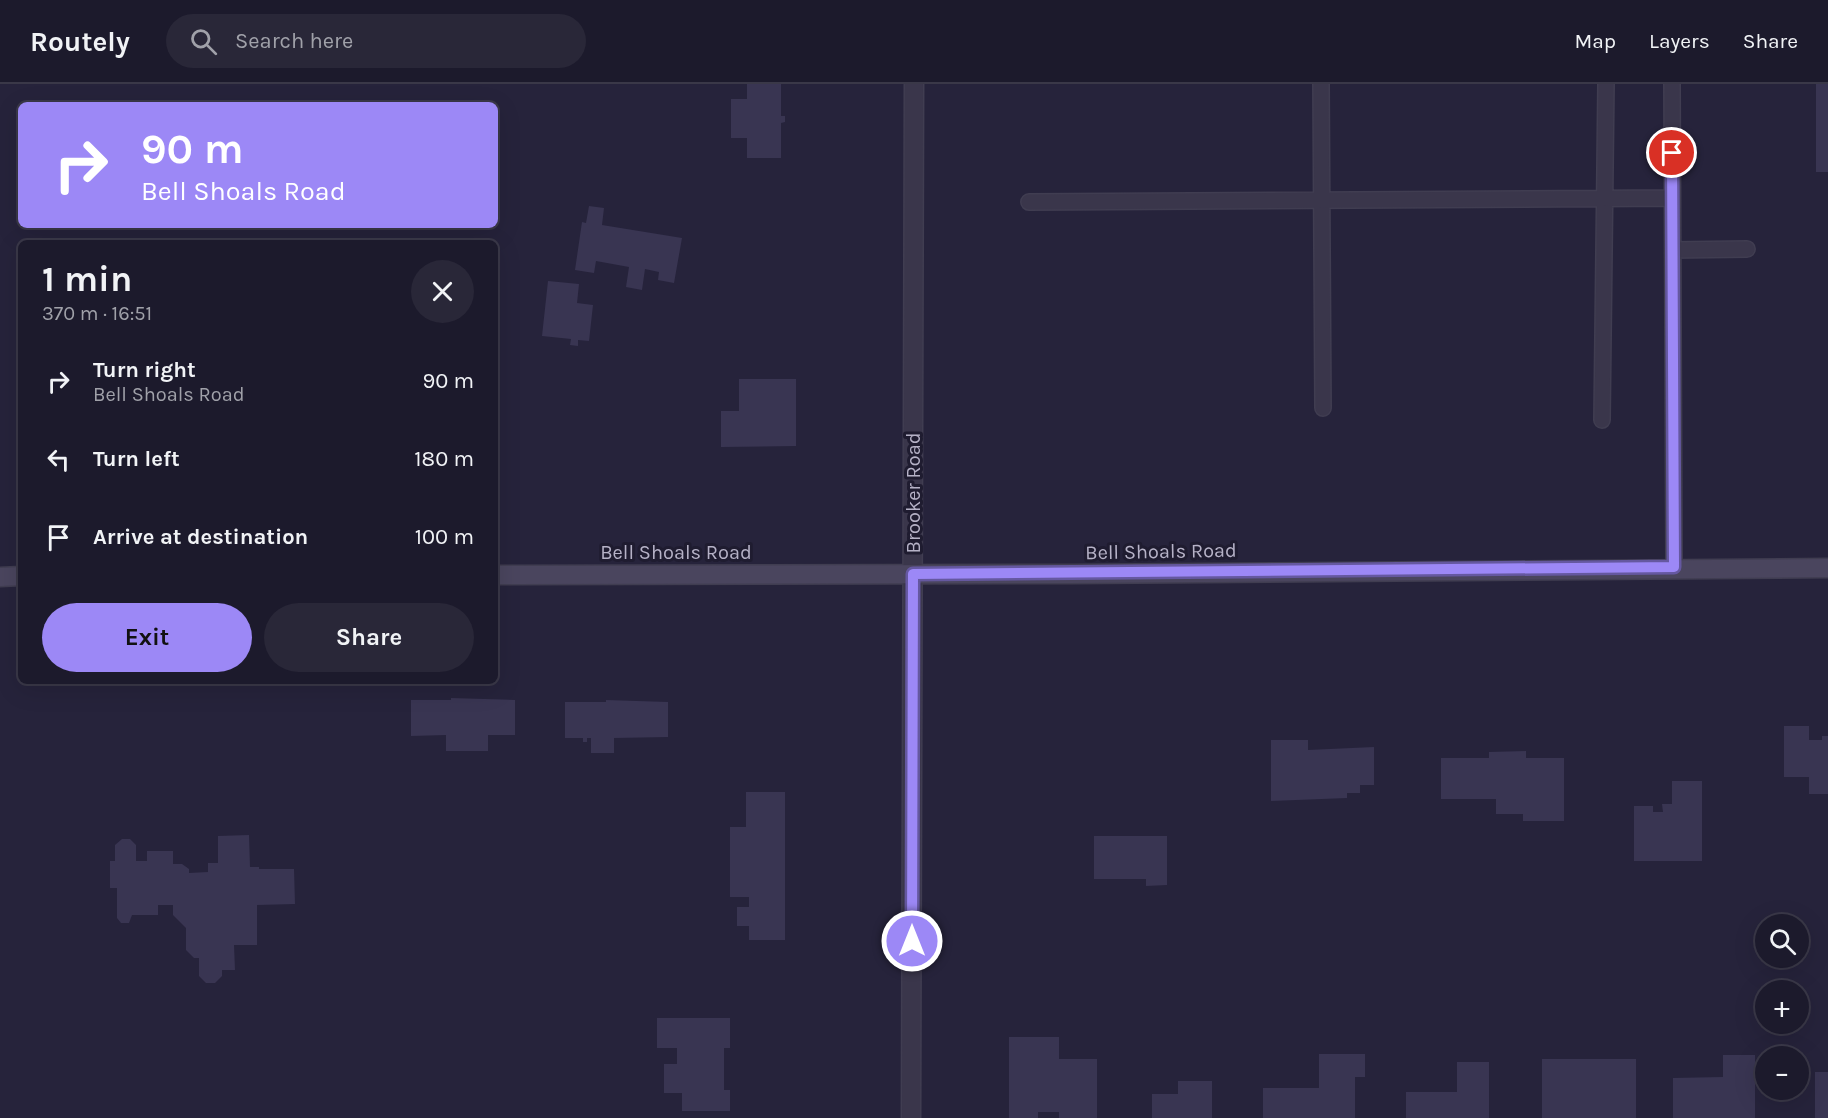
<!DOCTYPE html>
<meta charset="utf-8">
<style>
:root{--surface:#1c1a2c;--page:#292738;--text:#f1f3f6;--muted:#a0a1a9;--line:#3a3848;--accent:#9c88f6}
body{margin:0;font-family:Karla,sans-serif;background:var(--page);color:var(--text);height:100vh;display:flex;flex-direction:column;font-size:22px;white-space:nowrap}
*{box-sizing:border-box;margin:0}
p{font-size:20px;color:var(--muted)}
.icon{flex:none;width:33px;height:33px;fill:none;stroke:currentColor;stroke-width:2;stroke-linecap:round;stroke-linejoin:round}
.map{position:relative;flex:1;overflow:hidden}
.sheet{position:absolute;left:18px;top:156px;width:480px;height:444px;display:flex;flex-direction:column;background:var(--surface);border-radius:9px;box-shadow:0 6px 24px #0002,0 0 0 2px var(--line)}
.sheet>*{flex:none}
.top-card{position:absolute;left:18px;top:18px;width:480px;height:126px;border-radius:9px;box-shadow:0 6px 24px #0002,0 0 0 2px var(--line);background:#9c88f6;color:#fff;overflow:hidden}
.buttons{position:absolute;left:1755px;top:830px;display:grid;gap:12px}
.buttons a{display:grid;place-items:center;width:54px;height:54px;border-radius:50%;background:var(--surface);box-shadow:0 6px 24px #0002,0 0 0 2px var(--line);font-size:30px}
.pin{position:absolute;display:grid;place-items:center;width:51px;height:51px;color:#fff;margin:-26px;border:3px solid #fff;border-radius:50%;box-shadow:0 2px 6px #0007}
.me{position:absolute;width:66px;margin:-33px;rotate:0deg;stroke-linejoin:round;filter:drop-shadow(0 0 4px #0008)}
.turn{display:flex;align-items:center;gap:21px;height:126px;padding:0 24px;font-size:27px}
.turn .icon{width:78px;height:78px;stroke-width:2.5}
.turn b{display:block;font-size:42px;line-height:51px}
.round{display:grid;place-items:center;flex:none;width:63px;height:63px;border-radius:32px;background:var(--page)}
.head{display:flex;align-items:center;justify-content:space-between;height:102px;padding:0 24px}
h1{font-size:36px;font-weight:700;line-height:45px}
.action{display:flex;gap:12px;margin-top:auto;padding:12px 24px}
.action a{flex:1;height:69px;border-radius:36px;background:var(--accent);color:#111;font-size:24px;font-weight:700;line-height:69px;text-align:center}
.action a+a{background:var(--page);color:var(--text)}
ul{padding:0;list-style:none}
li{display:flex;align-items:center;gap:18px;height:78px;padding:0 24px}
li div{flex:1}
li b{display:block;font-size:22px}
li em{font-style:normal}
header{display:flex;align-items:center;gap:36px;box-sizing:border-box;height:84px;padding:0 30px;background:var(--surface);border-bottom:2px solid var(--line)}
header strong{font-size:28px}
nav{display:flex;gap:33px;margin-inline-start:auto;font-size:21px}
.search{width:420px;height:54px;background:var(--page);display:flex;align-items:center;gap:15px;box-sizing:border-box;padding:0 21px;border-radius:33px;color:var(--muted);font-size:22px}
.map>svg:first-child{display:block}
.building{fill:#393552}
.lines{fill:none;stroke-linecap:round;stroke-linejoin:round}
.service-casing{stroke:#403d51;stroke-width:18}
.tertiary-casing{stroke:#403d51;stroke-width:21}
.secondary-casing{stroke:#403d51;stroke-width:21}
.service{stroke:#3a364b;stroke-width:15}
.tertiary{stroke:#3a364b;stroke-width:18}
.secondary{stroke:#4a455e;stroke-width:18}
.route-casing{stroke:#6558a0;stroke-width:15}
.route{stroke:#9c88f6;stroke-width:10}
.labels{text-anchor:middle;stroke-width:6;stroke-linejoin:round;paint-order:stroke}
.street-label{font-size:20px;fill:#b6b2c7;stroke:#1f1c30}
</style>
<header>
<strong>Routely</strong>
<div class="search"><svg class="icon" aria-label="search" viewBox="0 0 24 24"><circle cx="10" cy="10" r="6"/><path d="M15 15l6 6"/></svg>Search here</div>
<nav><a>Map</a><a>Layers</a><a>Share</a></nav>
</header>
<div class="map">
<svg width="1828" height="1034" viewBox="0 0 1828 1034">
<rect width="100%" height="100%" fill="#26233b"/>
<path class="building" d="M747,0H781V32H785V38L781,39V74H747V54H731V15H747Z
M1816,0H1828V88H1816Z
M589,122L604,124L602,141L682,154L674,199L658,196L659,188L645,185L642,206L626,203L629,183L596,177L594,189L575,186L582,138L586,139Z
M548,197L579,200L577,219L593,221L589,257L578,256V262L570,261L571,255L542,252Z
M739,295H796V362L721,363V327H739Z
M451,614L515,616V651H488V667H446V651L411,652V616H451Z
M606,616L668,618V653L614,654V669H591V654H587V658H583V654H565V618H606Z
M1784,642H1809V656H1822V652H1828V710H1809V693H1784Z
M1271,656H1308V666L1374,663V701H1360V709H1347V714L1271,717Z
M1526,667V674H1564V737H1523V730H1496V715H1441V674H1489V668Z
M1672,697H1702V777H1634V722H1653V728H1663L1662,720H1672Z
M746,708H785V856H749V842H737V823H749V813H730V743H746Z
M249,751L250,783H259V785H294L295,820L257,821V861H234L235,886H222V892L215,899H206L199,892V874H194L186,866V844L173,831V821H158V831H132L129,839H121L117,834V804H110V777H115V761L122,755H130L136,761V777H147V767H173V780H182L189,785V789L208,788V779H218V752Z
M1094,752H1167V801L1146,802V795H1094Z
M657,934H730V964H724V1006H730V1027H682V1009H664V980H677V964H657Z
M1009,953H1059V975H1097V1034H1059V1028H1038V1034H1009Z
M1319,970H1365V993H1355V1034H1263V1004H1319Z
M1723,971H1755V1034H1673V994L1723,993Z
M1542,975H1636V1034H1542Z
M1457,978H1489V1034H1406V1008H1457Z
M1815,988H1828V1034H1815Z
M1178,997H1212V1034H1152V1010H1178Z"/>
<g class="lines">
<defs>
<path id="service" d="M1321,0L1323,324
M1672,0L1674,483
M1029,118L1672,114
M1673,166L1747,165
M1602,336L1606,0"/>
<path id="tertiary" d="M911,1034L914,0"/>
<path id="secondary" d="M495,491L1072,490L1828,484
M0,493L21,492"/>
</defs>
<use href="#service" class="service-casing"/>
<use href="#tertiary" class="tertiary-casing"/>
<use href="#secondary" class="secondary-casing"/>
<use href="#service" class="service"/>
<use href="#tertiary" class="tertiary"/>
<use href="#secondary" class="secondary"/>
</g>
<g class="lines">
<defs>
<path id="route" d="M912,857L913,490L1674,483L1672,69"/>
</defs>
<use href="#route" class="route-casing"/>
<use href="#route" class="route"/>
</g>
<g class="labels">
<g class="street-label">
<text transform="translate(913 409) rotate(-90)" y="7">Brooker Road</text>
<text transform="translate(1161 467) rotate(-1)" y="7">Bell Shoals Road</text>
<text x="676" y="475">Bell Shoals Road</text>
</g>
</g>
</svg>
<div class="buttons">
<a><svg class="icon" aria-label="search" viewBox="0 0 24 24"><circle cx="10" cy="10" r="6"/><path d="M15 15l6 6"/></svg></a>
<a>+</a>
<a>−</a>
</div>
<div class="pin" style="left:1672px;top:69px;background:#d93025"><svg class="icon" aria-label="arrive" viewBox="0 0 24 24"><path d="M6 21V4h12l-3 4 3 4H6"/></svg></div>
<svg class="me" style="left:912px;top:857px" viewBox="-20 -20 40 40"><circle r="17" fill="#9c88f6" stroke="#fff" stroke-width="3"/><path d="M0-11L8 9 0 5-8 9z" fill="#fff"/></svg>
<div class="top-card">
<div class="turn"><svg class="icon" aria-label="right" viewBox="0 0 24 24"><path d="M7 20v-9h11M14 6l5 5-5 5"/></svg><div><b>90 m</b>Bell Shoals Road</div></div>
</div>
<section class="sheet">
<div class="head"><div><h1>1 min</h1><p>370 m · 16:51</p></div><a class="round"><svg class="icon" aria-label="close" viewBox="0 0 24 24"><path d="M6 6l12 12M18 6L6 18"/></svg></a></div>
<ul>
<li><svg class="icon" aria-label="right" viewBox="0 0 24 24"><path d="M7 20v-9h11M14 6l5 5-5 5"/></svg><div><b>Turn right</b><p>Bell Shoals Road</p></div><em>90 m</em></li>
<li><svg class="icon" aria-label="left" viewBox="0 0 24 24"><path d="M17 20v-9H6M10 6l-5 5 5 5"/></svg><div><b>Turn left</b></div><em>180 m</em></li>
<li><svg class="icon" aria-label="arrive" viewBox="0 0 24 24"><path d="M6 21V4h12l-3 4 3 4H6"/></svg><div><b>Arrive at destination</b></div><em>100 m</em></li>
</ul>
<div class="action"><a>Exit</a><a>Share</a></div>
</section>
</div>
